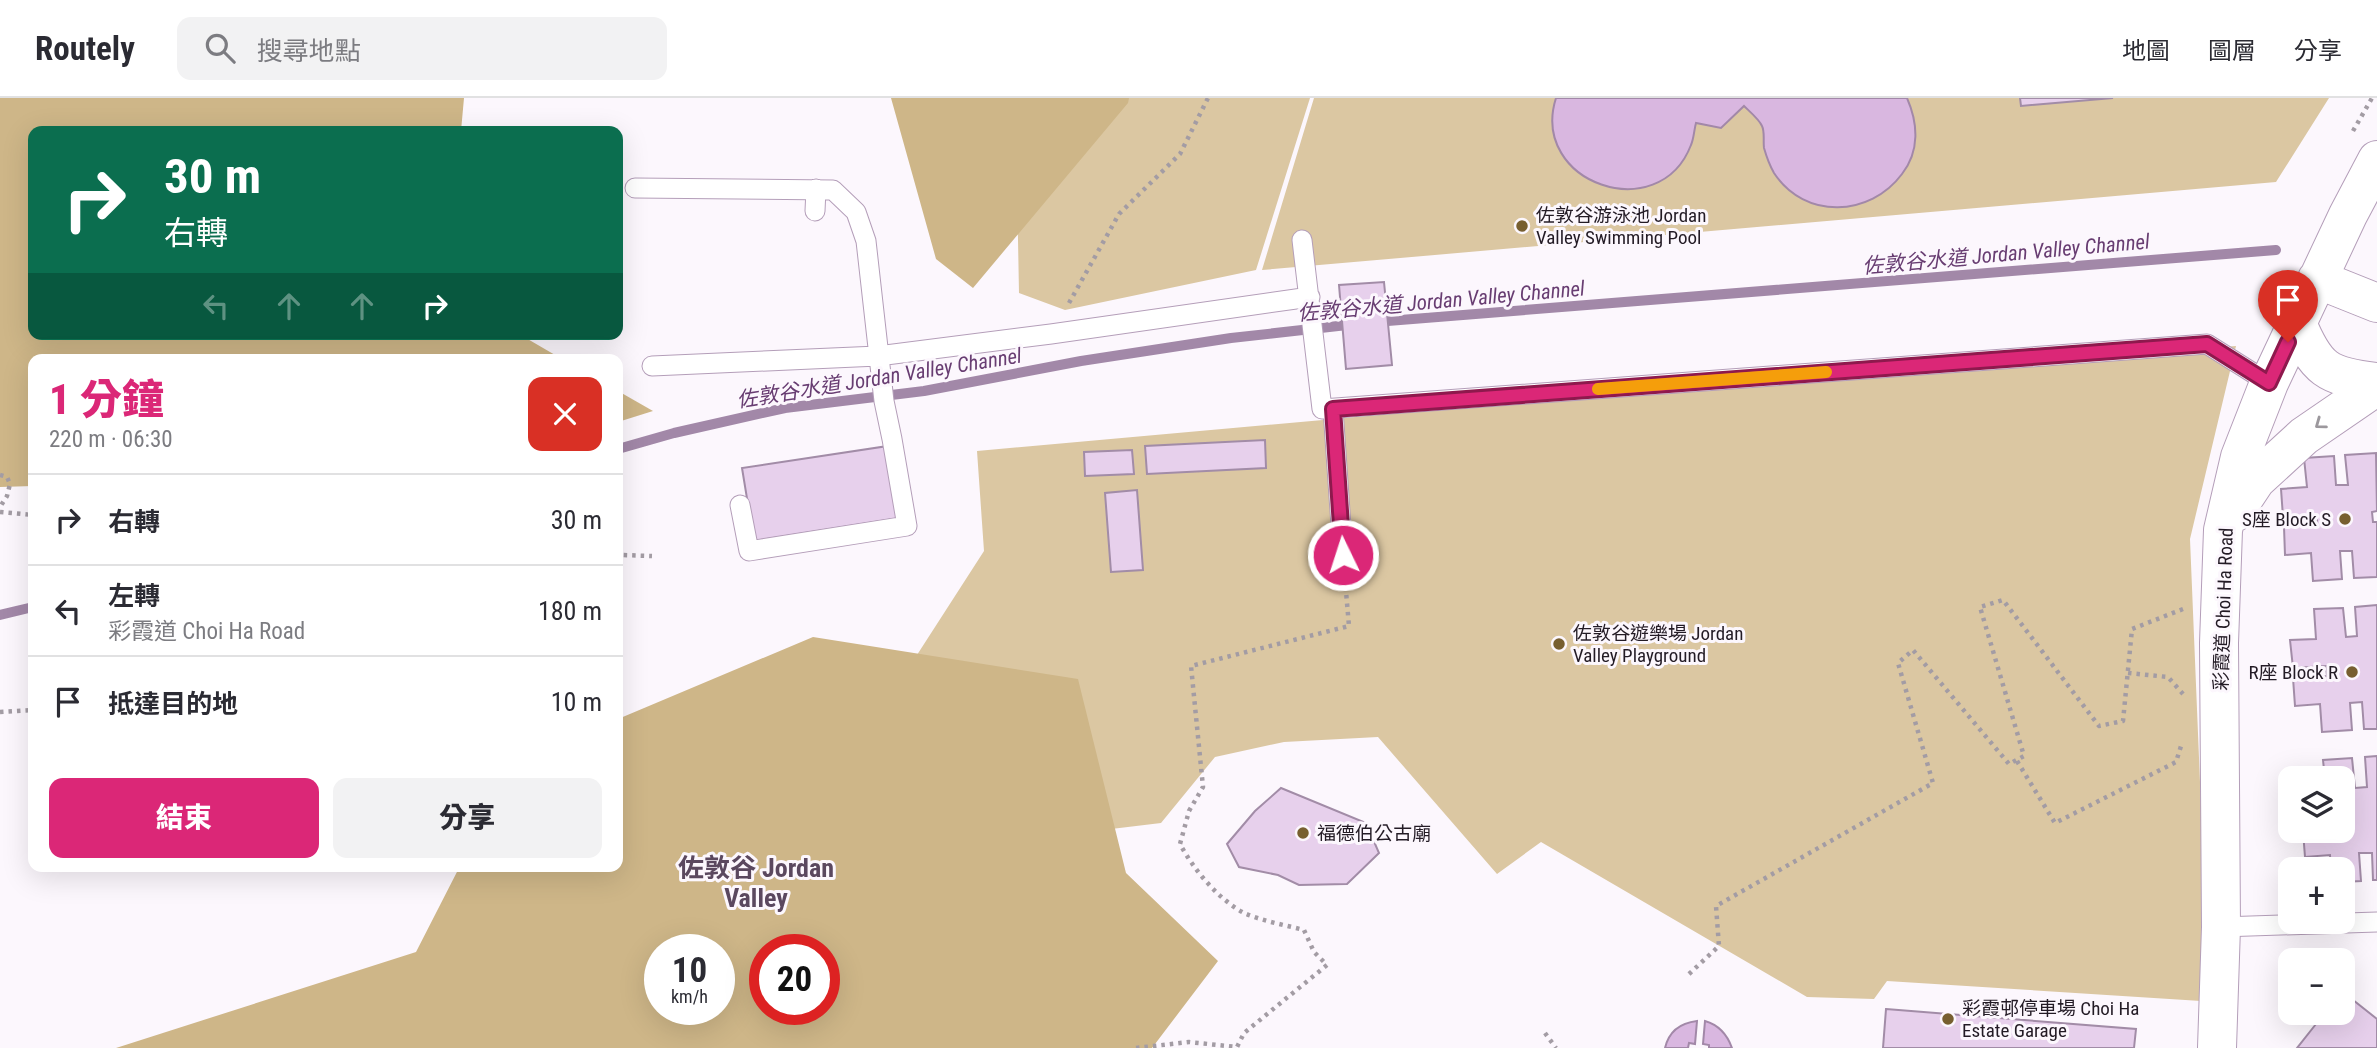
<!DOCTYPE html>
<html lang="zh-TW">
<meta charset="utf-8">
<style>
:root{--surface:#fff;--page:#f2f2f3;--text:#2b2b33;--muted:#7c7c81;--line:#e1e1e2;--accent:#db2777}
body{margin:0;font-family:"Roboto Condensed","Noto Sans TC",sans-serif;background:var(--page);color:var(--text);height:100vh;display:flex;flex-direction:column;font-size:26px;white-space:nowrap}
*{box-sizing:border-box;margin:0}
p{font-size:23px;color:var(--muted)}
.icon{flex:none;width:38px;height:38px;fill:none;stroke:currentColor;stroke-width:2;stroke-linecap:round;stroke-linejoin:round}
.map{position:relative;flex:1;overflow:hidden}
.panel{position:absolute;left:28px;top:256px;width:595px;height:518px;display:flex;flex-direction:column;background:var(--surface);border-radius:14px;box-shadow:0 7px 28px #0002}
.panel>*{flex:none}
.banner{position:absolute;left:28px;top:28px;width:595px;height:214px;border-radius:14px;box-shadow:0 7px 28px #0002;background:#0b6e4f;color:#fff;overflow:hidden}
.fabs{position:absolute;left:2278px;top:668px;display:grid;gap:14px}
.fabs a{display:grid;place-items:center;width:77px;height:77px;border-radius:14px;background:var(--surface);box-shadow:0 7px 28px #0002;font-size:35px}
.speed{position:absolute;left:644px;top:836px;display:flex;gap:14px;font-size:35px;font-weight:700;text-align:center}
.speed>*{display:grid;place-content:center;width:91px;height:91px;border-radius:50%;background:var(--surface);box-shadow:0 7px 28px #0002;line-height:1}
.speed small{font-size:18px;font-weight:400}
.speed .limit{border:10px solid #d22;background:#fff;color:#111}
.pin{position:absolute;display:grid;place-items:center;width:60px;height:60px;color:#fff;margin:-72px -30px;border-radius:50% 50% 50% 0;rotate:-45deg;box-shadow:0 0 7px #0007}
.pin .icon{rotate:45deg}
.me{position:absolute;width:77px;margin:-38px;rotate:356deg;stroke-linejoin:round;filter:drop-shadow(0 0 5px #0008)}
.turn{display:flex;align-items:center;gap:24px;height:147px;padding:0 21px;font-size:32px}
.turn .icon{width:91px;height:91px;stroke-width:2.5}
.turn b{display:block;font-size:49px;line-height:60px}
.lanes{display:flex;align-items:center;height:66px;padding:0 21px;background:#0003;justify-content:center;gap:35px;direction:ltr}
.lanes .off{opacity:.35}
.round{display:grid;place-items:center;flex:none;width:74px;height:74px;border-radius:14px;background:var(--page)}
.summary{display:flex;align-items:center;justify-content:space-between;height:119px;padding:0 21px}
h1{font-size:42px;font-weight:800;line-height:52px;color:var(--accent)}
.primary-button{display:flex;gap:14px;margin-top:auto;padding:14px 21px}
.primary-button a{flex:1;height:80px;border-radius:14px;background:var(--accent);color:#fff;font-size:28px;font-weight:800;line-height:80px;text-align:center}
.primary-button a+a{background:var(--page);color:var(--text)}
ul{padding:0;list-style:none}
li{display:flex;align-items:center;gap:21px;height:91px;padding:0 21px;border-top:2px solid var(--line)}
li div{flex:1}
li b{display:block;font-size:26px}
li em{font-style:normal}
header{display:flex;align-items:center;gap:42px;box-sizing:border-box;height:98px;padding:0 35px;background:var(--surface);border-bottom:2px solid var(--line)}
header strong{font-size:33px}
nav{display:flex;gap:38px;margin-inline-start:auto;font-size:24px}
.search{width:490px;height:63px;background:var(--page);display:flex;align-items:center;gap:18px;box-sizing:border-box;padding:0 24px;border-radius:14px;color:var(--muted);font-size:26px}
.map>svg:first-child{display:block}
.green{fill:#dbc7a2}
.forest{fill:#ceb688;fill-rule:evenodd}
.water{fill:#d9b7e0;stroke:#a288a8;stroke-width:2}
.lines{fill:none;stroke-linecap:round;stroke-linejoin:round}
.stream{stroke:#a288a8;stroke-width:10}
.building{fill:#e7d0ec;stroke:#a28ca7;stroke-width:2}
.lane-casing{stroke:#b49eb9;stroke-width:21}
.secondary-casing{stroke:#b49eb9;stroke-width:40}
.path{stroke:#a39ca4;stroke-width:4.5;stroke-dasharray:3.5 5;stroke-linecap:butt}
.lane{stroke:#fff;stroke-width:19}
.secondary{stroke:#fff;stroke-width:38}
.oneway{stroke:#9c989d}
.route-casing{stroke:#8e194d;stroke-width:18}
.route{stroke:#db2777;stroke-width:12}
.slow{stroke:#f59e0b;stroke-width:12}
.poi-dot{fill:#775f30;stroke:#fcf7fd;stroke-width:2.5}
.labels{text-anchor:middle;stroke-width:6;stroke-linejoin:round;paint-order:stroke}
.poi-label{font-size:19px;fill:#231b25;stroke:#fcf7fd;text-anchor:start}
.street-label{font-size:19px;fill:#231b25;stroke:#fcf7fd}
.water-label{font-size:21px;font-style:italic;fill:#683d72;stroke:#fcf7fd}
.district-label{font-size:26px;font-weight:bold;fill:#5b485f;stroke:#fcf7fd}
</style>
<header>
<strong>Routely</strong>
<div class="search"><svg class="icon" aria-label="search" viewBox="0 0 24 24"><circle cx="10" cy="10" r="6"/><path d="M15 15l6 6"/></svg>搜尋地點</div>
<nav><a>地圖</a><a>圖層</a><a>分享</a></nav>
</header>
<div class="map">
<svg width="2377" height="950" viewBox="0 0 2377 950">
<rect width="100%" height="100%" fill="#fcf7fd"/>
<path class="green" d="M1048,0H1310L1256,172L1065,212L1019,195L1016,34Z
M1314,0H2329L2276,84L1262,172Z
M2236,248L2190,441L2206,830L2201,903L1887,883L1874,901L1807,899L1541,744L1497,776L1378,639L1284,644L1215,659L1161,725L779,771L984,453L977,353L1767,282Z"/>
<path class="forest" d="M0,0H464L461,33H33V236H519L562,261H33V388L0,389Z
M891,0H1129L1128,5L973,190L936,161Z
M618,293L653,313L618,324Z
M813,539L1078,581L1126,775L1218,863L1152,950H116L416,854L460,768H618V621ZM719,852V912H660V852ZM824,852V912H765V852Z"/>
<path class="water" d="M1556,0H1907C1918,25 1920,53 1902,76C1870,119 1805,122 1774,75C1770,68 1766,57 1764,50C1763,43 1765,34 1762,28C1759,21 1749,13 1744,8L1721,30L1696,25C1694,32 1694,40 1691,47C1659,130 1529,85 1556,0Z
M1697,923L1695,946L1689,945L1688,950H1665C1669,933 1680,925 1697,923Z
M1705,923C1719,927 1727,936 1732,950H1709V947L1703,946Z"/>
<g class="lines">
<path class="stream" d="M1375,224L2276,152
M618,351L674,335L785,310L924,293L1081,263L1231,240L1356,226
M0,517L33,509"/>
</g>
<path class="building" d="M2020,0H2113L2021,8Z
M1384,184L1392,267L1346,271L1339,187Z
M1265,342L1266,370L1147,376L1145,348Z
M888,348L900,420L754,443L742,370Z
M1132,352L1134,376L1085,378L1084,354Z
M2376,355L2377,413L2372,414L2373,424H2377V479L2354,480L2352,453H2340L2342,481L2313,483L2311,455L2285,457L2284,429L2317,427V417L2283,419L2281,391L2307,389L2304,360L2334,358L2336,387H2348L2345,357Z
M1137,392L1143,472L1111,474L1105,395Z
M2377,507V631H2364L2362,604L2350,605L2352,632L2322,634L2320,606L2295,608L2293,580L2327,578L2326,568L2293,570L2290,542L2316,541L2314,511L2343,510L2346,539L2357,538L2355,509Z
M2377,658V782H2373L2372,755H2359L2361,783L2343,784V772H2331L2330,757L2305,759L2303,733H2343V681H2325L2323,662L2352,660L2355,690L2367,689L2365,659Z
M1281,690L1366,725L1379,755L1347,786L1299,787L1278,777L1239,769L1227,746L1255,713Z
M2291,885V906L2281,898Z
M2343,894L2377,921V950H2297L2316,926L2303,915H2343Z
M1886,911L2136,931L2134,950H1883Z"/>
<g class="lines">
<defs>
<path id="lane" d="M635,90L833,92L856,114L866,143L884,303L892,341L907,428L749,453L740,407
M815,113L816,91
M1302,142L1322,311L2207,246L2269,285
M652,268L878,258L1051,236L1310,199
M1333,311L1343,457
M2221,829L2377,824"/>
<path id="secondary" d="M2317,181L2377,205
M2297,225C2316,271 2327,279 2377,284
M2234,415L2256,382L2304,338L2377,288
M2217,950L2221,829L2219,545L2223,432L2240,359L2269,285L2348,117L2377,62"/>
</defs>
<use href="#lane" class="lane-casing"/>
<use href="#secondary" class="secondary-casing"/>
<path class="path" d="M2353,33L2372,0
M1069,205L1119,116L1180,56L1208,0
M0,377L7,379L10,386L7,398L0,409
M0,414L33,417
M618,462L621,457L652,458
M2128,575L2168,579L2183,596
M0,614L33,612
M2017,663L2055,725L2176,664L2181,648
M1689,876L1719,848L1716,808L1933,685L1898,565L1913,552L2009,666L2024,658L1980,509L2003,502L2099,628L2123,623L2132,531L2183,511
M1545,935L1556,950
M1136,950L1189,944L1237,949L1244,935L1327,867L1314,854L1304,832C1285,827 1262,823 1244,815C1218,801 1194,772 1180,746L1189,713L1203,689L1191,568L1349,528L1345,482"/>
<use href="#lane" class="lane"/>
<use href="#secondary" class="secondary"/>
</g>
<defs><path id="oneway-chevron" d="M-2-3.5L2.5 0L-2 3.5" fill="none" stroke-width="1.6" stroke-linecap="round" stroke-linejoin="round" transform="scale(1.75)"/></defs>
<use class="oneway" href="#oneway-chevron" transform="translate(2320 326) rotate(144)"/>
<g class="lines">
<defs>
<path id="route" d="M1343,457L1333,311L2207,246L2269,285L2288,244"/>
</defs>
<use href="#route" class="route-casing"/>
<use href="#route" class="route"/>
<path class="slow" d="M1598,291L1826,274"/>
</g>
<g class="poi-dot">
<circle cx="1522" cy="128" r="7"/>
<circle cx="2345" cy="421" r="7"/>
<circle cx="1559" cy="546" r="7"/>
<circle cx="2352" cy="574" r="7"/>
<circle cx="1303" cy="735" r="7"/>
<circle cx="1948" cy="921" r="7"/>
</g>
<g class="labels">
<g class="poi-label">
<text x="1536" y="124">佐敦谷游泳池 Jordan<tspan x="1536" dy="22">Valley Swimming Pool</tspan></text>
<text x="2331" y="428" text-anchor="end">S座 Block S</text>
<text x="1573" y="542">佐敦谷遊樂場 Jordan<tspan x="1573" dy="22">Valley Playground</tspan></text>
<text x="2338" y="581" text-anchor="end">R座 Block R</text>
<text x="1317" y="742">福德伯公古廟</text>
<text x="1962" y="917">彩霞邨停車場 Choi Ha<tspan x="1962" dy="22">Estate Garage</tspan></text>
</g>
<g class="street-label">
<text transform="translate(2223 511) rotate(-88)" y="7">彩霞道 Choi Ha Road</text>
</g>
<g class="water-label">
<text transform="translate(2006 156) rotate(-5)" y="7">佐敦谷水道 Jordan Valley Channel</text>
<text transform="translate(1441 203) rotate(-5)" y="7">佐敦谷水道 Jordan Valley Channel</text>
<text transform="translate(879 280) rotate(-9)" y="7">佐敦谷水道 Jordan Valley Channel</text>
</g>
<g class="district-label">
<text x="756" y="779">佐敦谷 Jordan<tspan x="756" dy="30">Valley</tspan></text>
</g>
</g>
</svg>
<div class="fabs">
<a><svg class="icon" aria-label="layers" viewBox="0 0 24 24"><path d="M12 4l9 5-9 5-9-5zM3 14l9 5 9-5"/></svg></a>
<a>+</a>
<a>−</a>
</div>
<div class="speed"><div>10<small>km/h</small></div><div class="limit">20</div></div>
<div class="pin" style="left:2288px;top:244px;background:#d93025"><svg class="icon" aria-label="arrive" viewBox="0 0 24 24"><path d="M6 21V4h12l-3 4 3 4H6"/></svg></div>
<svg class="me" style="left:1343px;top:457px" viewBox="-20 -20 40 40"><circle r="17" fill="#db2777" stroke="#fff" stroke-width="3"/><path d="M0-11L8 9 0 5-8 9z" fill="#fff"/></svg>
<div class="banner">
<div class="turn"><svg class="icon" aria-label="right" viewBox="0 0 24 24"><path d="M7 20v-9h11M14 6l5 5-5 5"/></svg><div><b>30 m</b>右轉</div></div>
<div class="lanes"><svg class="icon off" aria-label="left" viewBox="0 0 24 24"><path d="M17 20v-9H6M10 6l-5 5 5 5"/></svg><svg class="icon off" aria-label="ahead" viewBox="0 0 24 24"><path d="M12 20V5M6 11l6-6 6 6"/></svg><svg class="icon off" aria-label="ahead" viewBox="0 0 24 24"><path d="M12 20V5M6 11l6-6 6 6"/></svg><svg class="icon" aria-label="right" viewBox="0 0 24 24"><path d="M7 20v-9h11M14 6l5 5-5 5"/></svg></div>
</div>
<section class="panel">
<div class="summary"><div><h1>1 分鐘</h1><p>220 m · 06:30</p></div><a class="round" style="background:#d93025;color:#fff"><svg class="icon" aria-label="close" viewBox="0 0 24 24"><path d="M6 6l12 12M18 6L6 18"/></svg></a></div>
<ul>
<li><svg class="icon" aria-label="right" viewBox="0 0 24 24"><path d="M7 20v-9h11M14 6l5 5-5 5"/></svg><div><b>右轉</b></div><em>30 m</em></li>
<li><svg class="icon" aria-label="left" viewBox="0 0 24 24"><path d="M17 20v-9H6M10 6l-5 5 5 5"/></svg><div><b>左轉</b><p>彩霞道 Choi Ha Road</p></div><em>180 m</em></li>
<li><svg class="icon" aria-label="arrive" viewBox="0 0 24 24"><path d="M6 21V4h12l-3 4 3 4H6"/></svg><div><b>抵達目的地</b></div><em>10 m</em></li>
</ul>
<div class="primary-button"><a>結束</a><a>分享</a></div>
</section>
</div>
